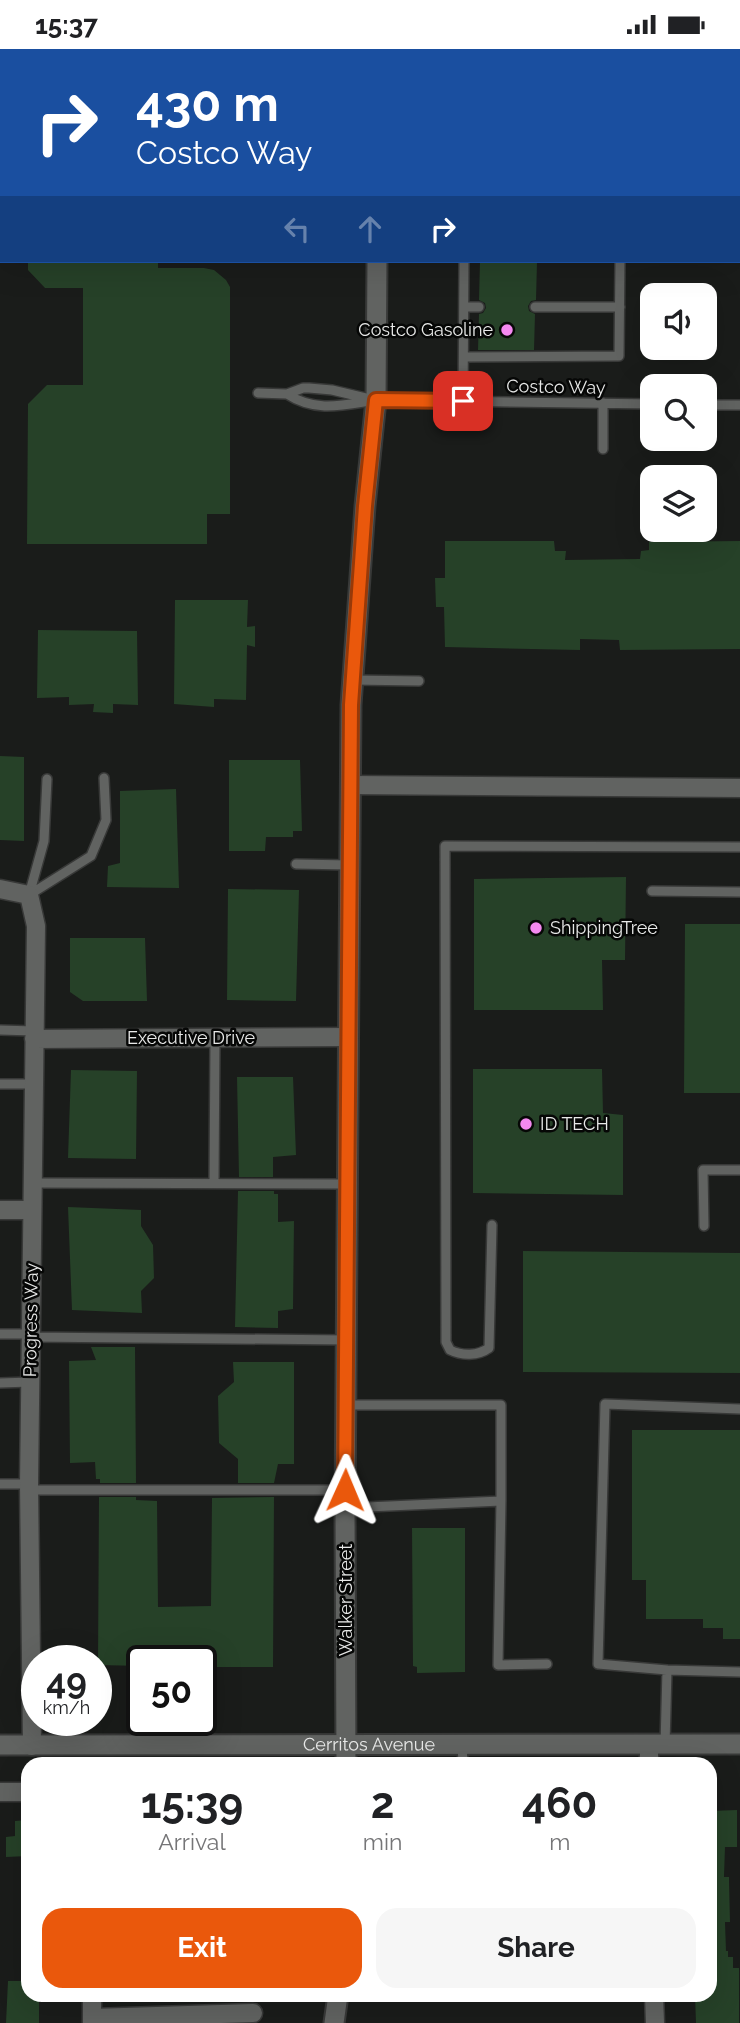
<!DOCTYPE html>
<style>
:root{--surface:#fff;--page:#f6f6f6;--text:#202124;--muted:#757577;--accent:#ea580c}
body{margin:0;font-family:Raleway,sans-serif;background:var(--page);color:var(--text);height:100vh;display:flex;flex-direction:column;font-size:26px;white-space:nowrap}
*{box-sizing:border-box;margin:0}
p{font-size:23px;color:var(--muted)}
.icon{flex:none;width:38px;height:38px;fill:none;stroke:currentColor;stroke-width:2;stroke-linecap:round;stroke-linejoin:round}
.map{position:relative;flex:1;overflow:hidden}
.drawer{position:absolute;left:21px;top:1708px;width:696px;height:245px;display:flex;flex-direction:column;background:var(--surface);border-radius:21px;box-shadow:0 7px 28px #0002}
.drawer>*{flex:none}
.guide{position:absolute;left:0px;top:0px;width:740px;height:214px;box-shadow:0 7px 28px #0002;background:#1a4fa0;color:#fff;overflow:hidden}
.controls{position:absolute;left:640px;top:234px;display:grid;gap:14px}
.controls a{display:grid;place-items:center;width:77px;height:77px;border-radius:14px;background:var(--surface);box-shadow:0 7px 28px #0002;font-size:35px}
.speed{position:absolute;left:21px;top:1596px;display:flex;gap:14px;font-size:35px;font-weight:700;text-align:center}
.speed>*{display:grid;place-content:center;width:91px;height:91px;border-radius:50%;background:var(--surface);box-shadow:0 7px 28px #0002;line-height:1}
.speed small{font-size:18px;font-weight:400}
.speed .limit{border:4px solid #111;border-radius:10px;background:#fff;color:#111}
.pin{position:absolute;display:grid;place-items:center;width:60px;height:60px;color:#fff;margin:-30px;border-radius:14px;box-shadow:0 4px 10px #0006}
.me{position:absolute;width:77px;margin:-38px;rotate:1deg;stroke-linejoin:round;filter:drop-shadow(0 0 5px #0008)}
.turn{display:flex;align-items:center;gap:24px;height:147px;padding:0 21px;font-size:32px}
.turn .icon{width:91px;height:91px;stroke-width:2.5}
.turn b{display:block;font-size:49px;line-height:60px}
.lanes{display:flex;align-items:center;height:66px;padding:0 21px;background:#0003;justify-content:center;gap:35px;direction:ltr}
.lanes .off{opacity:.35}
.eta{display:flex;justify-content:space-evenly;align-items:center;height:119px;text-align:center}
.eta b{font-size:42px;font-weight:700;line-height:49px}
.primary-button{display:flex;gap:14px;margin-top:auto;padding:14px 21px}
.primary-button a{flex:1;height:80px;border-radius:21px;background:var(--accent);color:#fff;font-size:28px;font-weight:700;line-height:80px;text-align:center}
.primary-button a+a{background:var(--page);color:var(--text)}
.status{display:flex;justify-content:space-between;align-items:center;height:49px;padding:0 35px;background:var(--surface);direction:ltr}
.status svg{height:19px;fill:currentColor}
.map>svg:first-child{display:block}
.building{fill:#264128}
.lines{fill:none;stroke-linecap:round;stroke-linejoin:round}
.service-casing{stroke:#383938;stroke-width:12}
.minor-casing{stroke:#383938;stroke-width:21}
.secondary-casing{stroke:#383938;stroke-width:23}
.service{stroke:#616361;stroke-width:9}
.minor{stroke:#616361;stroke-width:18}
.secondary{stroke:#616361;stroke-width:19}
.route-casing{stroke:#983908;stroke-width:18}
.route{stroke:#ea580c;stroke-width:12}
.poi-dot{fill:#f489f0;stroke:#060706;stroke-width:2.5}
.labels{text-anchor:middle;stroke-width:5;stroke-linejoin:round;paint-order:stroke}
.poi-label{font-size:18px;fill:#e8e9e8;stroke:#060706;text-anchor:start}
.street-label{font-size:18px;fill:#e8e9e8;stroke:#060706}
</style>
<div class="status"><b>15:37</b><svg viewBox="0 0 49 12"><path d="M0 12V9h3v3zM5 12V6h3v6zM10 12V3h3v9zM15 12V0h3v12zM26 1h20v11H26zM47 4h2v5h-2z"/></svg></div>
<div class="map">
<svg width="740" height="1974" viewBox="0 0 740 1974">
<rect width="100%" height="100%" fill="#1a1c1a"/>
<path class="building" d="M28,212H158V219H204L214,221L226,231L230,238V465H207V495H27L28,355L47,336H83V239H45L28,221Z
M480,212L537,213L536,251L531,252L528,257L529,262L535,265L534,301H478L479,265L483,264L486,259L485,254L479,251Z
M445,492H554L555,502H566L565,511L640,510L641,502L649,501V493L740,492V600L620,601L619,591L580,590V601L445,598L444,558H436L435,529H445Z
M175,551H248L247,578L255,577V598L247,596L246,651L214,650V658L174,655Z
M38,581L137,582L138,656L113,655V664L93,663L94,655L69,656V648L37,649Z
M0,707L24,708V792L0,791Z
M229,711H300L302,782H293V788H266L265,802H229Z
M176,740L179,839L107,838L108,817L120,814V742Z
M626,828L625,911H602L603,961H474V830Z
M228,840L299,841L296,952L227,951Z
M685,875H740V1044H684Z
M70,889H145L147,952H83L70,943Z
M473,1020H602L603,1064L623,1066V1146L473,1144Z
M71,1021L137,1022L136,1110L68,1109Z
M237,1028H293L296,1106L273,1108V1128H239Z
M238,1142H274V1145H278V1173L294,1172L293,1260L278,1262V1279L235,1278Z
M68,1158L141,1161V1177L153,1196L154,1229L141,1242L142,1264L72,1261Z
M523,1202L740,1204V1324L523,1323Z
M91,1298H135L136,1434H100V1430H96L95,1413L70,1414L69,1312L96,1311Z
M233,1313H294V1415H278L274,1434H238V1410L219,1394L218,1347L234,1333Z
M632,1381H740V1590H723V1579H703V1570H646V1531H632Z
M99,1448H136V1451L157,1452L158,1558L211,1557L212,1449L274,1448L273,1618H201V1612H142V1617L98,1616Z
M412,1479H465V1623L417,1624V1618L413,1617Z
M737,1761V1798H725L724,1828H729V1833L730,1873H725L726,1902H728V1908H733V1919H739V1974H696L695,1946H710V1762Z
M28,1771V1807L6,1808V1788L15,1787V1772Z
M8,1932H28V1946H39V1974H6Z"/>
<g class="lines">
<defs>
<path id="service" d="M619,0V2
M738,121H740
M464,258H479
M535,258H620
M464,308L619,307L620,212
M258,344L287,345L303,339H309L332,341L370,350
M287,345C316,364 343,356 376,351L653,355
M463,352L464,212
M705,356H740
M603,400V354
M353,631L419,632
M296,815L349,816
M652,842L740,843
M29,846L91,807L106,771L104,729
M29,846L44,792L47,730
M0,981L34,982
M0,1035H34
M33,1134L347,1135
M214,1134L215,989
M492,1176L489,1299C478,1307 462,1307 450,1301L446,1293L445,797L740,798
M704,1177L703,1121H740
M0,1285H31
M31,1288L347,1291
M0,1334L30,1333
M346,1356H501V1452
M0,1435H29
M29,1441H345
M345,1459L501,1452L498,1616L547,1615
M667,1621L740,1623
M199,1671L210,1696
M159,1694L172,1671
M462,1695L463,1715
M665,1696L667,1621L598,1615L605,1355L740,1360"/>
<path id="minor" d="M350,736L740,739
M0,840L29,846L36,877L29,1435L32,1697
M34,990L348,988
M0,1161H32
M649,1695V1715
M0,1743H28
M654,1946L655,1974
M92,1969L253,1964
M92,1974V1946"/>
<g id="secondary">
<path d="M379,2V0"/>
<path id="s1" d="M0,1696L740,1695"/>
<path d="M346,1715L345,1459L351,656L365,457L376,351L377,212"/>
<path d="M334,1974L338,1946"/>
</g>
</defs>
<use href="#service" class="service-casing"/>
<use href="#minor" class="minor-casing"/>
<use href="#secondary" class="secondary-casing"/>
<use href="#service" class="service"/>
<use href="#minor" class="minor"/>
<use href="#secondary" class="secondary"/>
</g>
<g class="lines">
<defs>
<path id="route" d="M345,1441L351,656L365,457L376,351L463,352"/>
</defs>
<use href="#route" class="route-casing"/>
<use href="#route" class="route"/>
</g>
<g class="poi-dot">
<circle cx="507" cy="281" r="7"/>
<circle cx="536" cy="879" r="7"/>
<circle cx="526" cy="1075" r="7"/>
</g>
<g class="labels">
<g class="poi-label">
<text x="493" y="287" text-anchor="end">Costco Gasoline</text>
<text x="550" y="885">ShippingTree</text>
<text x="540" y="1081">ID TECH</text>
</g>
<g class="street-label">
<text transform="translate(556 338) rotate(1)" y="6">Costco Way</text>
<text x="191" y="995">Executive Drive</text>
<text transform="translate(31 1271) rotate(-89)" y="6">Progress Way</text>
<text transform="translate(346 1551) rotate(-90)" y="6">Walker Street</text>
<text dy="6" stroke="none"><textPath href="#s1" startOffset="369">Cerritos Avenue</textPath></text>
</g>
</g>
</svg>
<div class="controls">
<a><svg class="icon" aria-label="sound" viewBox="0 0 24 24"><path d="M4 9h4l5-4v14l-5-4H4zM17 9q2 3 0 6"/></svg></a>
<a><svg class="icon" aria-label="search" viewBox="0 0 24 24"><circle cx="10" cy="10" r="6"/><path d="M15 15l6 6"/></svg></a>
<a><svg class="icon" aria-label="layers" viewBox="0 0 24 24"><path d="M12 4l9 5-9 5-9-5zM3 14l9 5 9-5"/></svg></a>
</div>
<div class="speed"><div>49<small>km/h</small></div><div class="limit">50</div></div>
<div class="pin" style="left:463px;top:352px;background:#d93025"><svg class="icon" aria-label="arrive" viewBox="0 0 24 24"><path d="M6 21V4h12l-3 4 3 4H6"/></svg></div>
<svg class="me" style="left:345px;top:1441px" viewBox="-20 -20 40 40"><path d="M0-17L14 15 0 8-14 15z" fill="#ea580c" stroke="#fff" stroke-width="4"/></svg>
<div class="guide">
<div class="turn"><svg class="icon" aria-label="right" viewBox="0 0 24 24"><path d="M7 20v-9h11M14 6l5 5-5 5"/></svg><div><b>430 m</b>Costco Way</div></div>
<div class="lanes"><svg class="icon off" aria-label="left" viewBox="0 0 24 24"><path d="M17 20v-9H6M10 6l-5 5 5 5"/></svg><svg class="icon off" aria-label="ahead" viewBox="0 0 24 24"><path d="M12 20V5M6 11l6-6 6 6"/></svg><svg class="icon" aria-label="right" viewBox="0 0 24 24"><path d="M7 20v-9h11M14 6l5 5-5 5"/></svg></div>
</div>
<section class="drawer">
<div class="eta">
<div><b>15:39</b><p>Arrival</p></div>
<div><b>2</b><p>min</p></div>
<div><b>460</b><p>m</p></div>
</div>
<div class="primary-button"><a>Exit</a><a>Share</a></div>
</section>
</div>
